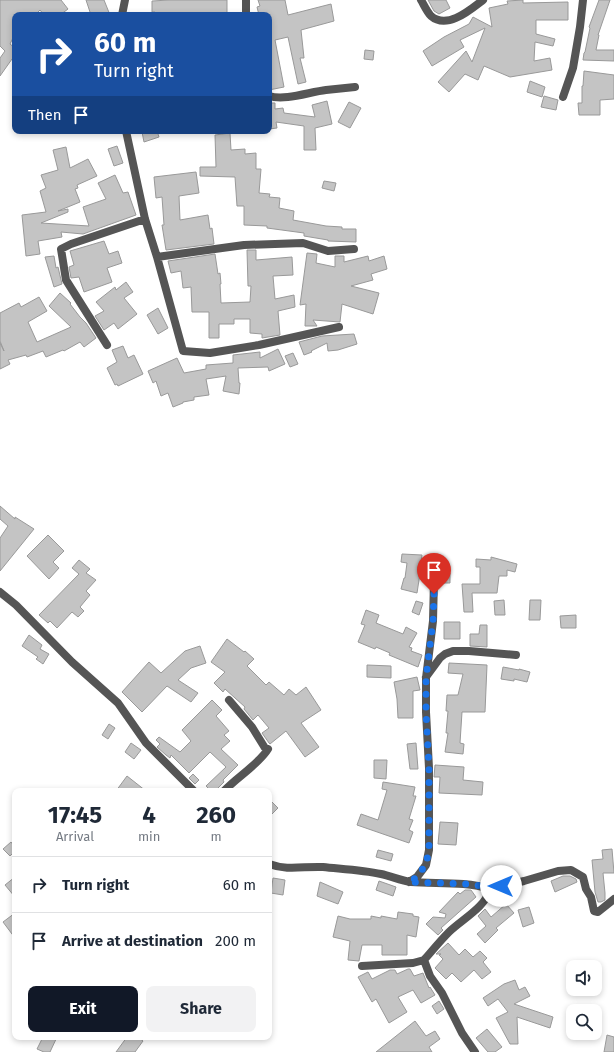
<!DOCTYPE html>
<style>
:root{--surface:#fff;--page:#f2f2f3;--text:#1f2937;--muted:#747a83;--line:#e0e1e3;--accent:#111827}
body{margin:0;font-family:"Fira Sans",sans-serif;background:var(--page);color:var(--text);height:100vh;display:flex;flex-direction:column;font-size:15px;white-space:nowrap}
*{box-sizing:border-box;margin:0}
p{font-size:13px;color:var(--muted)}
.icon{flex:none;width:22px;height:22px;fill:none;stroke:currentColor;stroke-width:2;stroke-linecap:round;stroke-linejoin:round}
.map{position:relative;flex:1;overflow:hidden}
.side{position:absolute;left:12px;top:788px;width:260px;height:252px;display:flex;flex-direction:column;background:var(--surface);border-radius:8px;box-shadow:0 2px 6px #0003}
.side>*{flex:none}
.top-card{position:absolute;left:12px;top:12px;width:260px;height:122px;border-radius:8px;box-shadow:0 2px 6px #0003;background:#1a4fa0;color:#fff;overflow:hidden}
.controls{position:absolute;left:566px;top:960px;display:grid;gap:8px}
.controls a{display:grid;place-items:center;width:36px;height:36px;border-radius:8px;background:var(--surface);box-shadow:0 2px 6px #0003;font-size:20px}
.pin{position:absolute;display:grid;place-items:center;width:34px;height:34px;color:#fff;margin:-41px -17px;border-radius:50% 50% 50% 0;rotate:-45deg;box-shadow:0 0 4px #0007}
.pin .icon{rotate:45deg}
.me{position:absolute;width:44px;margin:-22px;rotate:270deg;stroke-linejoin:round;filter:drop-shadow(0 0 3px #0008)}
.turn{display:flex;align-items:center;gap:14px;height:84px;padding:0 16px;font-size:18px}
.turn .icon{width:52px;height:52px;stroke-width:2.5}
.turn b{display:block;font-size:28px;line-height:34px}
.then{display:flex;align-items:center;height:38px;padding:0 16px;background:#0003;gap:8px;font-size:15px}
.eta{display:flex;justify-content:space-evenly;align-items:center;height:68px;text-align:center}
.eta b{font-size:24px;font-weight:700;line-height:28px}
.action{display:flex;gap:8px;margin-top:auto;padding:8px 16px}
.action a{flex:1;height:46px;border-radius:8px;background:var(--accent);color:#fff;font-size:16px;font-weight:700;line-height:46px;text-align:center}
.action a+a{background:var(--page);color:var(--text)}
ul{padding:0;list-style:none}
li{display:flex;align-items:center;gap:12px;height:56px;padding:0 16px;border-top:1px solid var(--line)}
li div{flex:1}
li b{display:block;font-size:15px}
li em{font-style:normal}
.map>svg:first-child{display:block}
.building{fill:#c4c4c4;stroke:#999}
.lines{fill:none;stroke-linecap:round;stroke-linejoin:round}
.street{stroke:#555;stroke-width:8}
.route{stroke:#1a73e8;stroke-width:7;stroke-dasharray:0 12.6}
</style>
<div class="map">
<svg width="614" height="1052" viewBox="0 0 614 1052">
<rect width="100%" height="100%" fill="#fff"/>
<path class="building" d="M0,0H61L68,9L60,15H44L40,10L35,15H15V34L10,44L15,48V62L12,59L0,76V58L5,51L0,46Z
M86,0H104L110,15H91Z
M169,0H227V15H155V12H152V1Z
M258,0H285L288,15L331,4L334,21L301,30L304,58H300L306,82L298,84L288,37L275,40L284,87L269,90V15H259L257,7L260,6Z
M428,0H446L450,8L439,14L434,11Z
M523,0V3L568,2V20H536V34L555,39L553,46L535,42L534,61L550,58L552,70L510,77L484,66L478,80L465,74L449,92L438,82L466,51L472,62L485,28L460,40L464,47L432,66L423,51L444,37L469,24L473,17L492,27L489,8L508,4L507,1Z
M599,0H610L598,35H599L596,50H614V61L583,60L584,53L585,52L590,28L589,27Z
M365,50L374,51L373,60L364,59Z
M584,71L614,75V99L600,100V115H579L578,103H582V86H583Z
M530,81L545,87L542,97L527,92Z
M544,96L558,100L556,110L541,107Z
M327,101L332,124L315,128L316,150H304V126L276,122L277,128L269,129V103H275V109L283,108L284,113L315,117L312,105Z
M349,102L361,108L350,128L338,122Z
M146,131H157L159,137L144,142L142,132Z
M230,133L231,150L245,149V154L256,153V169H261L259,193L270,194L269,197L280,198L279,208L294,211L293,220L326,226L342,227V229H356V242L328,241V240L304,236V233L267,228V226L244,225V206H237L235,177L200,176V167H216L215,135Z
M117,146L123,163L114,166L108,149Z
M66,147L70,168L88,159L97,176L77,185L78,188L75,189L80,202L58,211L68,209V212L41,223L89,226L83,207L106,199L98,183L115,175L123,193L128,192L136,215L83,234L61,232L62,237L38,241L40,254L26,256L22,215L46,212L40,191L46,188L41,175L58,170L53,150Z
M196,172L199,193L179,196L180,220L208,215L210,229L212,228L214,244L166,250L162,225H164L162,197L156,198L154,177Z
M324,181L336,183L334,191L322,188Z
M104,241L109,254L118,251L122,263L107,268L112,282L84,292L79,277L71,278L69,267L74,265L70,251Z
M247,250H256V260L292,257L293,275L273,276L275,299L294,295L295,307L278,311L280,335L262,338V334L250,333V319H234V324H219V338H209V312H192L191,287L183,288L181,271L171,273L168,261L215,254L218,274L220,273L221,284H220L221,303L250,302L251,286H248Z
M307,253L317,254L316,263L335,267V256H344V262L368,256L369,261L384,256L387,269L371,274L373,280L351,286L379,293L373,314L342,304L340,322L313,320L317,326H305L306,304L300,305Z
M54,256L56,268L58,267L62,284L54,287L45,257Z
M126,282L133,292L124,298L137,314L118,329L114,323L104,330L95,316L104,311L96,302L115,287L116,290Z
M60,293L71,303L70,304L80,317L86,323L96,338L84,347L80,342L64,351L63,350L46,357L43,351L27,357L26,355L8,360L10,364L0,369V343L4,351L0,341V313L19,303L21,307L39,297L47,311L28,322L37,342L71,327L49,306Z
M158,308L168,328L158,334L147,315Z
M354,334L357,344L338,350L328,351L327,343L311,351L312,352L304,355L299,342L322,336Z
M123,346L128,358L134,355L143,374L118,386L117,384L115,385L107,368L117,362L112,350Z
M278,349L285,364L269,371L268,367L238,368L239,383H240L239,394L223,391L226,376L206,379L209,395L194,397V400L183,402V403L173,407L168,393L161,396L156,381L153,383L148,371L177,358L184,373L206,369V365L233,363V355L260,352V358Z
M293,353L298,364L290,367L285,356Z
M0,506L15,519V517L34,529L0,571V538L8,526L0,519Z
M48,535L64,551L53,562L59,568L49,579L27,556Z
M402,554L422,555L419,580L417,593L401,589L404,578H405L407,563L401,562Z
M491,557L517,564L515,572L507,570V576H499L497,593H472L473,612H464L462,584H480V567H476V559L491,560Z
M79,560L90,569L86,573L96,580L86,591L90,595L80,607L84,611L78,617L72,612L57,628L50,621L48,623L39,615L79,574L72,568Z
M442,573H450V583H442Z
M504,600L505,615H495L494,601Z
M530,600H541L540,620H529Z
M416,601L423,603L419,615L412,612Z
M366,610L379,615L376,623L403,634L406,627L417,633L409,647L412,648L411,651L422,655L418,667L389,655L390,653L376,647L375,649L358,642L365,625L361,624Z
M576,615V628H561L560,616Z
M444,622H460V639H444Z
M480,625H487V647L470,646V634H479Z
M29,635L42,645L40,649L49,654L43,664L36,659L38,657L22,646Z
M227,639L244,652L245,651L254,659L247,666L266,685L269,682L284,695L289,689L296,695L306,687L321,710L301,723L319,747L305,757L286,731L270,744L269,743L262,733L269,728L258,715L253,720L244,709L245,707L225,689L223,692L214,683L225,672L211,662Z
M200,646L206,663L191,668L178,680L198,693L191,702L167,686L142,712L122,692L149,662L161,673L185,651Z
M449,663L487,665L485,712H462L460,743L464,744L463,754L445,752L448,733H446L448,711H446L447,695H458L463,674L448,673Z
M367,665L391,666V678L367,677Z
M503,667L519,670V669L530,672L527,682L514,679V681L501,679Z
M417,677L420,690L413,691V718H398L397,699L394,682Z
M212,700L222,710L216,716L229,731L224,735L230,741L221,749L238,765L223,780L224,782L215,791H211L206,786L226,767L210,752L189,773L171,755L170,758L166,755L157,747L160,744L156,740L159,737L180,752L191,741L182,730Z
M109,724L115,728L108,739L102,735Z
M131,743L141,750L134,759L125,752Z
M416,743L418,769H410L407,744Z
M374,760H387L386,779L374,778Z
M435,765L464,767L463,780L483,782L482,795L439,793L440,777H434Z
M193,774L199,780L195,784L189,778Z
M127,776L146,791H116Z
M383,782L415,787L413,796H416L409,819L413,820L409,830L413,832L409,843L357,825L361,814L378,820L387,790L382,789Z
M269,799L278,808L269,817Z
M440,822L458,823L456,845L438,844Z
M11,842L15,847V851L10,856L3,849Z
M612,849L614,873H603L605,893V900L601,902H598L595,892L592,860L603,859L602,850Z
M378,850L393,854L391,861L376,857Z
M563,876H570L576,879L577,882L555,892L551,881Z
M15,877V897L5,885Z
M273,878L285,880L283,895L271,893Z
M379,881L396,887L393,896L376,890Z
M320,882L343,892L338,904L317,896Z
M465,890H471L476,897L441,928L443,930L438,935L426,924L433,917L445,918L446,914L439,912L458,892L460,894Z
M506,904L514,913L496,928L498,930L485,943L477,934L486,926L478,916L485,909L491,917Z
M529,907L534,923L523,927L518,910Z
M398,912L413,914V916L419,917L416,937L407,935V955H382V945H362L359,961L348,960L350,941L333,937L338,916L350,919H371V916L381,918V916L397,919Z
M15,913V938L3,922Z
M448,943L459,955L465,949L473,957L480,951L487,958L483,962L491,972L482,979L474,970L461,982L452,973L446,979L435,968L443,959L439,955L441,954H436Z
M408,969H410L414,976L423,973L429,988L430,987L435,995L421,1003L413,990L398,997L407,1012L389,1023L376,999L372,1002L358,977L368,972L372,979L390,970H395L397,974Z
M515,980L519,990L525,987L530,996L514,1004L553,1017L550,1028L517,1017L518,1044H510L496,1018L508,1012L498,999L488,1006L483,998L504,984Z
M439,1001L444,1009L437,1014L432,1006Z
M415,1021L426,1036L435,1031L440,1039L429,1047L432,1052H376Z
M487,1029L502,1047L495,1052H488L476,1038Z
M607,1035L614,1037V1052H604Z
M43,1037H57L50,1052H44L37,1049Z
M127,1037H138L143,1041L135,1052H116Z"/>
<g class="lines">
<path class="street" d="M421,0C424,5 427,12 431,16C447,30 470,10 483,0
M122,15L125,0
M246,15V0
M269,96C285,101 309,92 326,90C335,89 345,88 355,87
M563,97L573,68L580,27L583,0
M126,131L145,219L157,257L183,351L210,353L259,345L339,327
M157,257L244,245L303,243L328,251L354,249
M107,345L66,280L61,249L71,244L145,219
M0,592L16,605L72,662L118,703L146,743L194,791
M426,677L440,658L445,654L453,651H469L516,655
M224,791C237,777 259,764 268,749L265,748L252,727L229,700
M269,864C288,871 304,866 323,867C342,869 363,870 381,874C391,876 401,881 411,882C437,884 465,881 490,889C486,907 461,920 449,932C440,941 432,951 424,960L430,976L442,993L462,1033L475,1052
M409,882L417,877L426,865L429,850V768L426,712V678L433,621L434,580
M490,889L524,881L558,871L571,870L583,877L586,889L591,897L594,911L598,912L614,899
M362,966L413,963L424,960"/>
</g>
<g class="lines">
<path class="route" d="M434,594L433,621L426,678V712L429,768V850L426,864L417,877L409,882L466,884L482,886L490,889L501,886"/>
</g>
</svg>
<div class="controls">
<a><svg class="icon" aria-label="sound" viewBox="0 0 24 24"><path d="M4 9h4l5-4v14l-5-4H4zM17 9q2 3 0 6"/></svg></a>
<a><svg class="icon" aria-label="search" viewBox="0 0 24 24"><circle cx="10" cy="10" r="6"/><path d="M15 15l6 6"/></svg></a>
</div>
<div class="pin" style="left:434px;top:594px;background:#d93025"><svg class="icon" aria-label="arrive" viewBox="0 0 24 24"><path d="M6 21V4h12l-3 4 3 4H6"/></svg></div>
<svg class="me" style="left:501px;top:886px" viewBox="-20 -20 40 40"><circle r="19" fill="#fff"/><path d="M0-13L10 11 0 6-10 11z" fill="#1a73e8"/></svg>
<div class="top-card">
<div class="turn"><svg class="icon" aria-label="right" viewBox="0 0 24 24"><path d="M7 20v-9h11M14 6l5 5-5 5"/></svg><div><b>60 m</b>Turn right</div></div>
<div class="then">Then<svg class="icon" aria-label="arrive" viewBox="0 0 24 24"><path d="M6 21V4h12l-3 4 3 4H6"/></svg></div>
</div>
<section class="side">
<div class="eta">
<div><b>17:45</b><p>Arrival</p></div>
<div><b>4</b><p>min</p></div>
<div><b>260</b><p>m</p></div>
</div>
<ul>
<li><svg class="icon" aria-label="right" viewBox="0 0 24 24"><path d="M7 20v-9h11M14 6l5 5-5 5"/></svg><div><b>Turn right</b></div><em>60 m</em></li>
<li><svg class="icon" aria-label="arrive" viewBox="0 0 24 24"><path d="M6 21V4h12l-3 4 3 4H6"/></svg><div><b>Arrive at destination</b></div><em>200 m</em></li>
</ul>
<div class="action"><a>Exit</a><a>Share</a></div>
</section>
</div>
